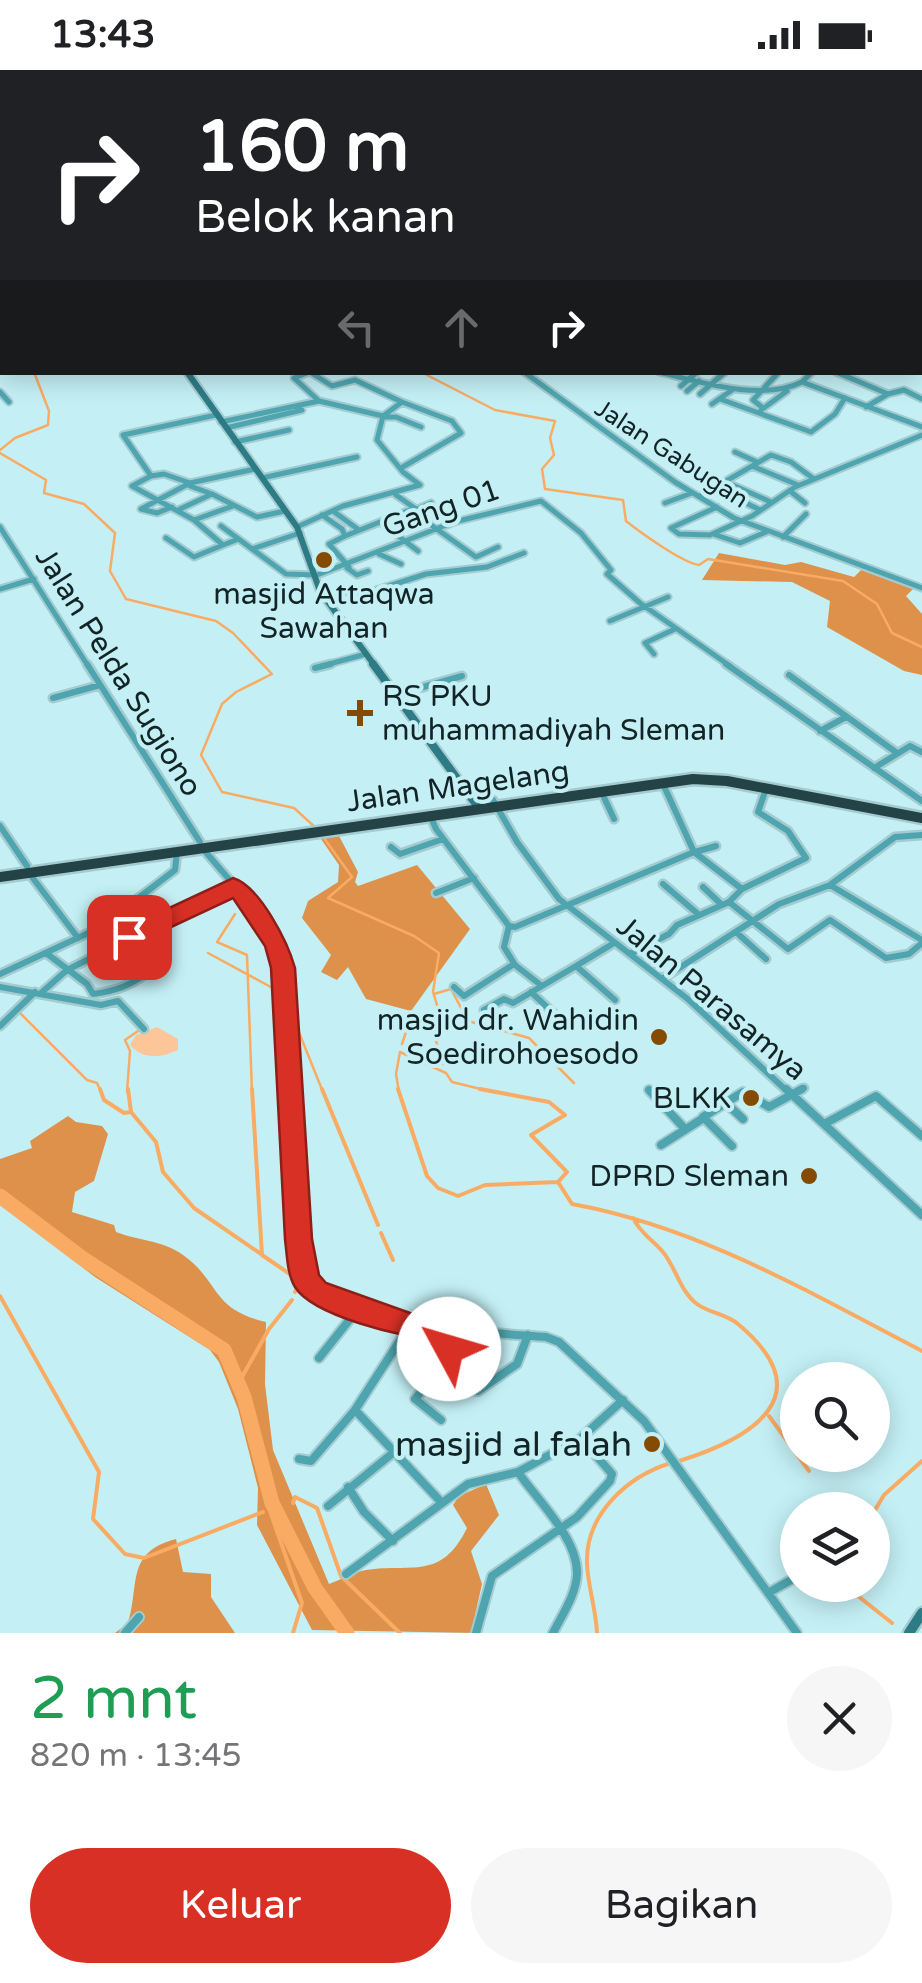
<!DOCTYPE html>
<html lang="id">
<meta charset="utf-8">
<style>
:root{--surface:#fff;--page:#f6f6f6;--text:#202124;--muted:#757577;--accent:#d93025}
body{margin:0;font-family:"Varela Round",sans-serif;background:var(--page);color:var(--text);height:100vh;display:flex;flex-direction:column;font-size:38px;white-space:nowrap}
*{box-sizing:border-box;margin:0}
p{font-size:32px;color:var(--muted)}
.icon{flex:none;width:55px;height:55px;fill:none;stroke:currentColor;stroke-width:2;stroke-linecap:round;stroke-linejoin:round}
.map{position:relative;height:1563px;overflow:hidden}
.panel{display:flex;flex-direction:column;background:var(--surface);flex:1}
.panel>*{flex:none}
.banner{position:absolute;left:0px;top:0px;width:922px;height:305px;box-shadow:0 5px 25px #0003;background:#202124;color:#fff;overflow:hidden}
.controls{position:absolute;left:780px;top:1292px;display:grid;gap:20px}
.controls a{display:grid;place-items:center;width:110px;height:110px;border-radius:50%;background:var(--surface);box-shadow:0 5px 25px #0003;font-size:50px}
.pin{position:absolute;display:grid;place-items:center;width:85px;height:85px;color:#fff;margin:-42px;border-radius:20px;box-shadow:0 5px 15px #0006}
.me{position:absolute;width:110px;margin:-55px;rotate:309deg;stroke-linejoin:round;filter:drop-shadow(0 0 8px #0008)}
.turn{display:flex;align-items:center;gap:35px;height:210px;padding:0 30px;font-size:45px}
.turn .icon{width:130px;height:130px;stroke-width:2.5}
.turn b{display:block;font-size:70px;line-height:85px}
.lanes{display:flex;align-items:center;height:95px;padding:0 30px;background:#0003;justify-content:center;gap:50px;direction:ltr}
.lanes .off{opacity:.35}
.round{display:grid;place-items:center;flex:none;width:105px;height:105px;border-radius:52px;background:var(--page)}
.head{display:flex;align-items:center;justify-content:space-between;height:170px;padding:0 30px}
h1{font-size:60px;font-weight:600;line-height:75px;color:#1e9e55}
.primary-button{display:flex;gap:20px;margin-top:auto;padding:20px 30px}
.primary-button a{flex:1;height:115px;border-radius:60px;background:var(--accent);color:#fff;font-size:40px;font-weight:600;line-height:115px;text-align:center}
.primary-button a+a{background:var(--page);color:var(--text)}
.status{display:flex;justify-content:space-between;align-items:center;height:70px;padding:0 50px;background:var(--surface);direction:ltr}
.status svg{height:28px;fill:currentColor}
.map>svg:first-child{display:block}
.green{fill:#fcc698}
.forest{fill:#dd914a}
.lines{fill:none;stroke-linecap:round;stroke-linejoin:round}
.stream-far1{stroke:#f9ab64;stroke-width:2.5}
.stream{stroke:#f9ab64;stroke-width:4}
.river-far1{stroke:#f9ab64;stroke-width:8}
.river{stroke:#f9ab64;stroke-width:15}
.street-far3-casing{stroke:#a4cbd0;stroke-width:6}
.street-far2-casing{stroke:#a4cbd0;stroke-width:9}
.street-far1-casing{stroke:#a4cbd0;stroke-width:11}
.street-casing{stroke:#a4cbd0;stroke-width:12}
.secondary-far2-casing{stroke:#a4cbd0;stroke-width:10}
.secondary-far1-casing{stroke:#a4cbd0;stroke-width:12}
.secondary-casing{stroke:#a4cbd0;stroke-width:15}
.highway-casing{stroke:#a4cbd0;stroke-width:15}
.street-far3{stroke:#4ea5af;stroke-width:4}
.street-far2{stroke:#4ea5af;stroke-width:5}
.street-far1{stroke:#4ea5af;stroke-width:6}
.street{stroke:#4ea5af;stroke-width:8}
.secondary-far2{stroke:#2d7c85;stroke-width:6}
.secondary-far1{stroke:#2d7c85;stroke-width:8}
.secondary{stroke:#2d7c85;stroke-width:10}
.highway{stroke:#244347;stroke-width:10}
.route{fill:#d93025;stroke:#8d1f18;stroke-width:2.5}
.poi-dot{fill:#864b03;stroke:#c4f0f5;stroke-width:4}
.labels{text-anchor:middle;stroke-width:8;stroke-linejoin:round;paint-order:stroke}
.far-street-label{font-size:25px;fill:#132426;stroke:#c4f0f5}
.street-label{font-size:30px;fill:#132426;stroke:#c4f0f5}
.poi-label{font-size:30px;fill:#132426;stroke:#c4f0f5;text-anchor:end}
.near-poi-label{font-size:35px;fill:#132426;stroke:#c4f0f5;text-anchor:end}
</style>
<div class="status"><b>13:43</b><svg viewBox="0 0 49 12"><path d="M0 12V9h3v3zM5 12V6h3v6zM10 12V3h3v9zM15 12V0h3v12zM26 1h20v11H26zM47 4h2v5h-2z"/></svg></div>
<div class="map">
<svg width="922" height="1563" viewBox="0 0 922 1563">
<rect width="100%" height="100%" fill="#c4f0f5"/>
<path class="green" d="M157,957L178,969V980C161,988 143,990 130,975L136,965Z"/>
<path class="forest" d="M719,483L785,495L801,492L854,507L861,500L913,519L906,526L922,544V605L904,601L827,557L830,531L792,512L702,510Z
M338,764L358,802L355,812L358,816L417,795L470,859L411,941L366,929L348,897L337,910L321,902L331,885L302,848L308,831L338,812L339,795L321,769Z
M68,1046L76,1052L102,1056L108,1064L94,1111L75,1122L72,1142L114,1155L116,1162C139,1171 162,1170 183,1185C220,1211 210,1239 266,1252L265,1314L273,1380L329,1514C340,1510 354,1502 366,1500C412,1493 441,1511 467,1458L453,1435L459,1426L486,1414L499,1445L471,1481L482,1514L475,1545L477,1563L312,1560L257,1455L258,1418L238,1339L219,1292L210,1280L95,1207L0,1134V1089L32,1078L30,1071Z
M176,1469L183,1502L211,1504V1527L235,1563H115L128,1553C140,1516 125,1482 176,1469Z"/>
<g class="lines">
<path class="stream-far1" d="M40,0L44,2
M421,302L495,340L555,351L550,368L554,385L542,399L545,419L623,430L626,451C641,463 683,493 699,495L708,489L843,511L877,534L892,563L922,577
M0,380L15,368L48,355L49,341L34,302
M0,383L46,410L44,423L84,434L115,463L110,501L126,529L216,551L233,563L272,604L236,622L222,634L201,685L222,722L294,738L316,758
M321,764L352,807L328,828L414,866L439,883L433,922L442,951L433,961L443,994
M235,844L217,872L247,885L252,1022
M208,883L280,922
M434,924L451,919L468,951L529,968L574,1013
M129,938L147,956
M290,940L323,1022
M19,942L87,1010L97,1013L101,1022
M402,974L413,941
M127,1022L130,981L125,970L138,961
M399,1022L396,1004L400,982L446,1003L452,1012L493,1022"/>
<path class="stream" d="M100,1019L104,1030L124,1043L131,1042
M128,1019L131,1042L156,1072L163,1102L194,1138L261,1184
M252,1019L262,1185L300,1211L295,1222
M322,1019L378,1155
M398,1019L427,1106L438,1118L458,1126L485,1115L558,1112
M480,1019L549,1032L565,1045L531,1065L567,1102L558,1112
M558,1112L572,1134C699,1157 808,1222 922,1281
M633,1148C640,1163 653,1170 663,1182C676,1198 680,1221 697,1234C709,1243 726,1244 738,1254C823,1325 753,1368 679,1391
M381,1163L393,1190
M0,1226L99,1402L93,1449L125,1484L144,1488L263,1442
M238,1314L269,1259L292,1230
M769,1346L809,1401
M293,1433L295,1427L317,1438L341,1506L400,1563
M271,1444L302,1533L293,1563
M872,1445L884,1425L922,1391
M844,1515L892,1553
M597,1563C596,1539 588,1517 587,1494C585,1444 628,1406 671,1393"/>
<path class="river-far1" d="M498,0L510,2"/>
<path class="river" d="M0,1126L82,1188L224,1280L244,1327L272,1433L315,1518L347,1563"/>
<defs>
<path id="street-far3" d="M271,0L275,2
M572,0L577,2
M869,0L878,2
M403,2L410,0
M476,2L480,0
M0,204L2,208"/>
<path id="street-far2" d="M309,302L294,308L319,331
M524,302L675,412L734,448L922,518
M659,302C700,312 762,332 802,312L922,357
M836,302L888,324L866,337
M802,312L812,302
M681,316L697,302
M687,321L699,311
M0,322L9,332
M700,324L725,302
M888,324L904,320L922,329
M720,329L811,362L835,344L845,328
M712,334L732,320
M763,338L753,330L777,304
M761,340L787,321
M216,345L123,365L151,406L132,416L194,450L223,475L236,470
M383,347H396L421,357
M221,352L319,331L383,346
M226,358L302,340L297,338
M235,372L289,360
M735,382L757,392
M752,396L798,415
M401,398L461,363L452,351L402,332
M151,406L164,404L190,413
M262,408L357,387
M726,412L771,432
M190,416L212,424
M790,421L805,433
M396,425L416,439
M700,426L771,385L791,392L814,409
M738,429L760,440
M665,433L692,423
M717,437L671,458L679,464L710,465L752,446L795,417L922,365
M141,439L190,413L255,399
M141,439L157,443L172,437
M180,439L212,424L257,447L285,441
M415,440L431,433
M333,441L359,460
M322,445L342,459L345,466L329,474L349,497
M194,450L233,436
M381,453L418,481
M221,456L286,504L317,505L454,452L541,431L581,463L611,500L607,504L640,533L730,596
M0,457L88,596
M297,457L343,436L420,415L403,402L377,370L383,346L402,332L355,310L332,316L310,302
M713,464L740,473L766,462
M345,466L410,440L476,487L498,477
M783,467L806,444
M166,468L194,487L223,475
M252,479L300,463
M379,484L401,494
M347,498L357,505L368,501
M0,519L34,509
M320,521L364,524L426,504L487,497L524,483
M610,551L668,527
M654,584L645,573L675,559
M322,596L366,584"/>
<path id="street-far1" d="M87,594L200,772
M726,594L922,731
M315,598L331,594
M789,605L897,683
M395,625L462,606
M53,628L100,615
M820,661L846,647
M874,698L910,676L922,682
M602,723L614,749
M493,730L517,772L559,829L689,930L788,1022
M430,745L436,759L509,856L515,857L694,782L663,714
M0,756L27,796
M391,777L400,784L443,769
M203,779L258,843L281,887L290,1022
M694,782L742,819
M695,782L716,776
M29,803L78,868
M663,814L698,844
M830,815L922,870
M703,817L721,834
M436,823L474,808
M729,832L788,879L830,850L886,888L909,884L922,873
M119,844L144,859
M509,856L504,877L515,895L542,916L576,896
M736,862L766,889
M614,873L576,896L615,930
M46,883L87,914L93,924C117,921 136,914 153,897L124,870
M630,884L669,864L677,855L729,832L742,819L806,788L788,761L758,742L766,719
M0,904L99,858L175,800L177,782
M662,909L779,834L830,815L895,767L922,765
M0,917L101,935L118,931L144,959
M454,917L464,926L514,894
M531,922L566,955
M41,923L67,900L233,816
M484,940L504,929L513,933L542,916
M0,956L35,922
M797,1022L804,1018"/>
<path id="street" d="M289,1019L301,1199C330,1257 486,1262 546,1267L559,1272L644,1351L797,1563
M786,1019L922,1145
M649,1020L685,1059
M726,1033L743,1049
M824,1054L876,1026L922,1066
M661,1075L702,1049
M732,1076L703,1047L743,1022L769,1037L802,1019
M410,1255L355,1340L442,1433
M451,1259L449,1279L438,1302L468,1320L478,1321L517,1294L528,1265
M319,1288L358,1239
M437,1303L415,1329L441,1350
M299,1389L311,1391L355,1340
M518,1402C537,1430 578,1468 577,1504C576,1525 562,1545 553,1563
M348,1417L364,1442L393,1471
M328,1436L394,1382
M346,1504L468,1414L518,1402L581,1368L623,1330
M768,1523L798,1506
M125,1563L139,1547
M476,1563L492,1506L577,1447L610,1411L612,1404L581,1368"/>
<path id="secondary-far2" d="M187,302L297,457L320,521L375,596"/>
<path id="secondary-far1" d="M373,594L478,737"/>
<path id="secondary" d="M909,1563L922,1543"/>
<path id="highway" d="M0,807L693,709L727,711L922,748"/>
</defs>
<use href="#street-far3" class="street-far3-casing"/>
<use href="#street-far2" class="street-far2-casing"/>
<use href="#street-far1" class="street-far1-casing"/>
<use href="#street" class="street-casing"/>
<use href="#secondary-far2" class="secondary-far2-casing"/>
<use href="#secondary-far1" class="secondary-far1-casing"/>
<use href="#secondary" class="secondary-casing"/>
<use href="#highway" class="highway-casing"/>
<use href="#street-far3" class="street-far3"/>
<use href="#street-far2" class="street-far2"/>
<use href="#street-far1" class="street-far1"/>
<use href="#street" class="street"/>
<use href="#secondary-far2" class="secondary-far2"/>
<use href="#secondary-far1" class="secondary-far1"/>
<use href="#secondary" class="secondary"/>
<use href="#highway" class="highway"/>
</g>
<path class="route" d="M233,808C260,816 288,873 295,898L312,1169L319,1205L326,1213L410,1243L461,1250L466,1259L460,1288L449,1292L439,1288L435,1270C402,1267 313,1246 295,1217C287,1204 287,1184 285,1169L271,898L265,876L233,828L137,873H120L117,867L120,861Z"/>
<g class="poi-dot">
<circle cx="324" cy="490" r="10"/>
<path d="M355 628h10v10h10v10h-10v10h-10v-10h-10v-10h10z"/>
<circle cx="659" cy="967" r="10"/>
<circle cx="751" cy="1028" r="10"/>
<circle cx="809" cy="1106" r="10"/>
<circle cx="652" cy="1374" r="10"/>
</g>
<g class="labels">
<g class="far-street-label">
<text transform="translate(672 383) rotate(33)" y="9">Jalan Gabugan</text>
</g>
<g class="street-label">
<text transform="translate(441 438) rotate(-19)" y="10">Gang 01</text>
<text transform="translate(119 602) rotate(58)" y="10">Jalan Pelda Sugiono</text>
<text transform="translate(458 716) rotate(-8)" y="10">Jalan Magelang</text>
<text transform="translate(712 928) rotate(40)" y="10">Jalan Parasamya</text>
</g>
<g class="poi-label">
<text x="324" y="534" text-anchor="middle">masjid Attaqwa<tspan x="324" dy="34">Sawahan</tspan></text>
<text x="382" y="636" text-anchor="start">RS PKU<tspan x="382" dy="34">muhammadiyah Sleman</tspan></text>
<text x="639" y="960">masjid dr. Wahidin<tspan x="639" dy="34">Soedirohoesodo</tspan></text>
<text x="731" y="1038">BLKK</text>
<text x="789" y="1116">DPRD Sleman</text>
</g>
<g class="near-poi-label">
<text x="632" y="1386">masjid al falah</text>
</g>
</g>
</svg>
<div class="controls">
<a><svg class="icon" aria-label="search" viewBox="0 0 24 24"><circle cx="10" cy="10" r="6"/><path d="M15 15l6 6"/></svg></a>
<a><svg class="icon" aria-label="layers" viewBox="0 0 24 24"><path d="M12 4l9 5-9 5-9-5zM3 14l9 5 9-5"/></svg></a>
</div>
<div class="pin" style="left:129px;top:867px;background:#d93025"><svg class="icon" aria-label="arrive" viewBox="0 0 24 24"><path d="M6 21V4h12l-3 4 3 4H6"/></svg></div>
<svg class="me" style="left:449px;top:1279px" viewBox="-20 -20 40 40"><circle r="19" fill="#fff"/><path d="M0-13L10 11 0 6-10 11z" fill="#d93025"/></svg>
<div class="banner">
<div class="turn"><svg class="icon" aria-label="right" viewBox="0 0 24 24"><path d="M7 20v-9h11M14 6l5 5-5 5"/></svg><div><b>160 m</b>Belok kanan</div></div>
<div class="lanes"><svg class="icon off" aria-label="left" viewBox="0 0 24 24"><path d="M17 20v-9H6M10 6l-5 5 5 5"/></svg><svg class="icon off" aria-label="ahead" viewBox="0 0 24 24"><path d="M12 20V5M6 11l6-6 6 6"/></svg><svg class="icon" aria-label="right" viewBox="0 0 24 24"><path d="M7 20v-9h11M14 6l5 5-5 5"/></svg></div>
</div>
</div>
<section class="panel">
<div class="head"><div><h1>2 mnt</h1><p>820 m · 13:45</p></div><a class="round"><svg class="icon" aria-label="close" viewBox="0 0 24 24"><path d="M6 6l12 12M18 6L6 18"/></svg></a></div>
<div class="primary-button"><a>Keluar</a><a>Bagikan</a></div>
</section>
